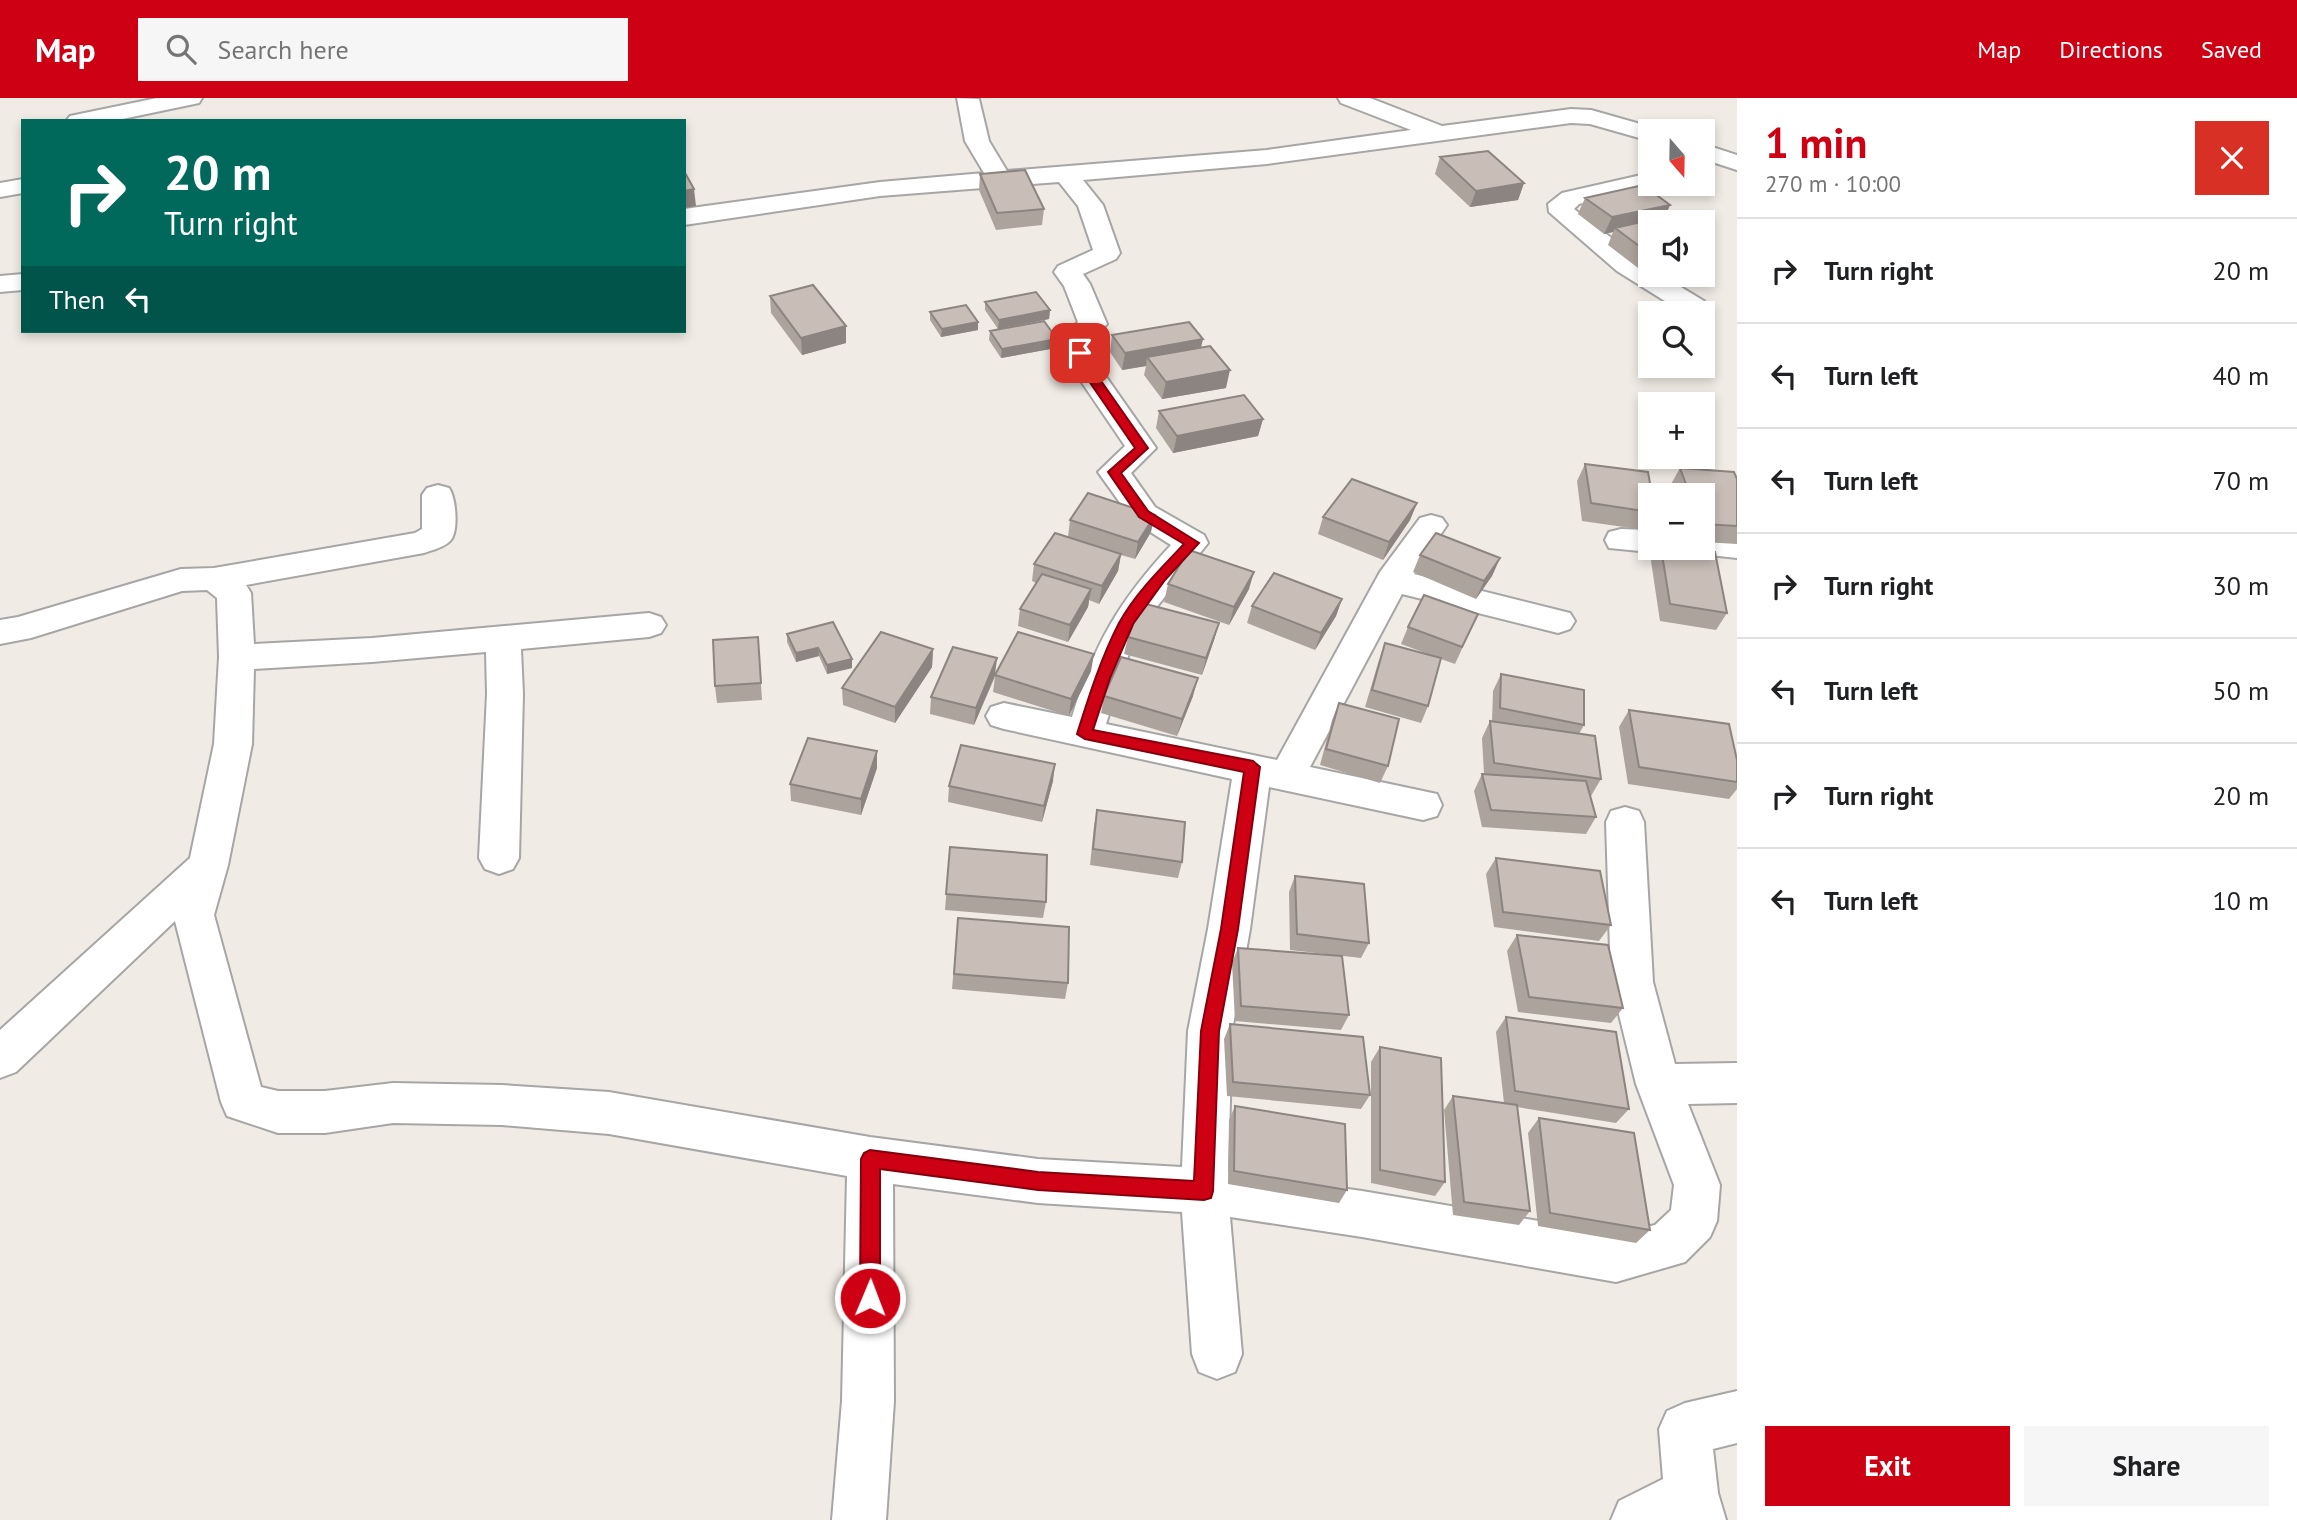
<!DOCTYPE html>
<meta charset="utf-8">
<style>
:root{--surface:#fff;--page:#f6f6f6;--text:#202124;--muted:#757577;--line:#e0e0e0;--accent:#cd0014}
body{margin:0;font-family:"PT Sans",sans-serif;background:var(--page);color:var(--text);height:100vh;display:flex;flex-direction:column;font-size:26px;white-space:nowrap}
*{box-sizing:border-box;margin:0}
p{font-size:23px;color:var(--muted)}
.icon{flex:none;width:38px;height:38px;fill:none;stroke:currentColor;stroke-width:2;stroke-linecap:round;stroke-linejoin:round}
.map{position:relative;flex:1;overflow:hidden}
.side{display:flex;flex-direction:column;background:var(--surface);width:560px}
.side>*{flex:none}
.top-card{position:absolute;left:21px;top:21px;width:665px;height:214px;border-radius:0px;box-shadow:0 4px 10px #0003;background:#00695c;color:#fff;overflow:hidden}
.needle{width:46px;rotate:160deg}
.buttons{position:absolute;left:1638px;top:21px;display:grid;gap:14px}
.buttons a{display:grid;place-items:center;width:77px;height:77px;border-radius:0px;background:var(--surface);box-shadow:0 4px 10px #0003;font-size:35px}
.pin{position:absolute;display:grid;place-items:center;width:60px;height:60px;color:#fff;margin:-30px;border-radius:14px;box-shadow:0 4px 10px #0006}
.me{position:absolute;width:77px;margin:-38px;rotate:1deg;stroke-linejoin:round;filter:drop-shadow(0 0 5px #0008)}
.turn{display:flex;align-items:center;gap:24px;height:147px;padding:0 28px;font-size:32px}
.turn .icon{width:91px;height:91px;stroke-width:2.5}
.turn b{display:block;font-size:49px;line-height:60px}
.then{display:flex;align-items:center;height:66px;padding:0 28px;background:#0003;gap:14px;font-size:26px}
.round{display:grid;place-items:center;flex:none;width:74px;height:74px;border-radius:0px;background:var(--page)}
.head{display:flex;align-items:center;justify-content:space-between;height:119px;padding:0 28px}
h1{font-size:42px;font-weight:700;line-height:52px;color:var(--accent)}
.primary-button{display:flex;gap:14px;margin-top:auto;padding:14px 28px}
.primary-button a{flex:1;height:80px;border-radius:0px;background:var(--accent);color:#fff;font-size:28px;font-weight:700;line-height:80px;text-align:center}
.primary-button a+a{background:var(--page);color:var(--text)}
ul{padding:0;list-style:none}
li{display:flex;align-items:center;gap:21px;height:105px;padding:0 28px;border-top:2px solid var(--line)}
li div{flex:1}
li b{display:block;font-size:26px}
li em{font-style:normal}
header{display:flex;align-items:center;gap:42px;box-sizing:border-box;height:98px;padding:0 35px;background:var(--accent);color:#fff}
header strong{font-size:33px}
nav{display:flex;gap:38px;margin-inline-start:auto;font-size:24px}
.search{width:490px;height:63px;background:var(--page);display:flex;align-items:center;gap:18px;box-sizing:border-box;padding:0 24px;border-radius:0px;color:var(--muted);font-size:26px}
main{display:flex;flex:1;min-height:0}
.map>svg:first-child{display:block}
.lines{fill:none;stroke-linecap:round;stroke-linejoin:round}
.minor-casing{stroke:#a6a6a6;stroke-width:4}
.minor{fill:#fff;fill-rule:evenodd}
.wall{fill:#aca39d}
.shaded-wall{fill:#8c8480}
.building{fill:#c8bdb7;stroke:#8c8480;stroke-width:2}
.route{fill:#cd0014;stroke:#85000d;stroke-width:2}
</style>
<header>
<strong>Map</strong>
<div class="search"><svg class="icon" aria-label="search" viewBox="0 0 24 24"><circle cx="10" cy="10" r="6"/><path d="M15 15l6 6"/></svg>Search here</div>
<nav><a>Map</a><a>Directions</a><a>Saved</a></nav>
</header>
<main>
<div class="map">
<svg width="1737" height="1422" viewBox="0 0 1737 1422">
<rect width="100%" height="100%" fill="#f0ebe4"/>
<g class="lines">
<defs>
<path id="minor" d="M157,0H202L199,5L113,23H66L70,18Z
M957,0L979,1L989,43L1007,73L1267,52L1411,32L1341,5L1338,0H1370L1442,28L1571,11L1591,12L1658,31L1660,33H1650V43L1590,26L1571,25L1267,66L1083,82L1103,107L1120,155L1116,161L1083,176L1090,186L1107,226L1090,243L1100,270L1156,350L1131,375L1155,409L1204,437L1208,445L1143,526L1125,565L1106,626L1277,662L1380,474L1420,420L1431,417L1442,420L1447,427L1414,476L1570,515L1575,523L1570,531L1558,535L1402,496L1310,669L1437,696L1442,707L1437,718L1423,722L1269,689L1250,831L1232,933L1228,1074L1362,1093L1616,1136L1655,1127L1671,1112L1674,1087L1636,986L1611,884L1606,724L1611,713L1625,709L1639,713L1644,724L1653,884L1675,966L1737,965V1005L1688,1006L1720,1087L1717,1123L1710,1139L1685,1164L1616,1184L1362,1139L1230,1119L1242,1256L1235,1274L1217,1281L1199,1274L1192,1256L1182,1114L1038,1105L893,1086L894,1303L886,1422H832L842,1303L847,1078L609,1036L502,1027L393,1025L325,1035H278L227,1018L221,1004L175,823L16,974L0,980V932L190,760L214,646L219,559L217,500L207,492L182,493L31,540L0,546V522L18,519L181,471L214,470L415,435L422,431V397L427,390L438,387L449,390C456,400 459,434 450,443C443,450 432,452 424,455L246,487L251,495L254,546L372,540L649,515L661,519L666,527L661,535L649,539L521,551L523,596L519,760L513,771L499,776L485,771L479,760L487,596L486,554L372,564L254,571L252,646L228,767L214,817L261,989L278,993H325L393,985L502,987L609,994L870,1039L1038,1061L1182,1069L1188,933L1208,831L1232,681L1004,631L991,627L986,618L991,609L1004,605L1072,619C1094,546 1119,503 1171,447L1133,423L1098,374L1125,348L1072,270L1061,241L1078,224L1064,188L1054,174L1058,168L1093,152L1078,108L1059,84L880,98L684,127V111L880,84L984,75L965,43Z
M1703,46L1737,57V72L1703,61Z
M1650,75V86L1659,87L1579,106L1574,111L1650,170V177H1661L1704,203L1708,209L1704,215H1684L1617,173L1549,114L1548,106L1562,95Z
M23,81V95L0,99V85Z
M23,176V192L0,194V178Z
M1621,431L1650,432V450H1662L1650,454L1609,450L1605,442L1609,434Z
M1703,436L1737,438V460L1691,455L1688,450H1703Z
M1737,1293V1345L1713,1351L1718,1395L1726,1422H1611L1619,1403L1663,1381L1659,1331L1667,1313L1685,1305Z"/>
</defs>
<use href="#minor" class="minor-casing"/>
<use href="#minor" class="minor"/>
</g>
<path class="wall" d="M1440,59L1524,85L1518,102L1470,109L1435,76Z
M980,76L1044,111L1042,127L996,132L979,92Z
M1585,100L1670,107L1664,120L1650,124V171L1642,173L1608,147L1613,134L1604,136L1578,116Z
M770,198L846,245L802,257L771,215Z
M985,204L1050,212L1049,221L998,231L985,212Z
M930,214L978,232L941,239L930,222Z
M990,233L1056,250L1001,260L989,242Z
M1112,237L1201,250L1226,290L1162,301L1144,277L1146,268L1122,272L1110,254Z
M1159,313L1263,321L1258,338L1173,355L1156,330Z
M1585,366L1650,397V423L1645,432L1582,423L1577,383Z
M1680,370L1737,381V446L1703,444V397H1674L1670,388Z
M1417,405L1410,422L1383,462L1318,436L1323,419Z
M1070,422L1151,434L1135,461L1121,457L1118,473L1099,506L1089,502L1088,509L1068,544L1018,528L1020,511L1036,485L1032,483L1034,466L1068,439Z
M1658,450H1689L1727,515L1716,532L1660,523L1651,463Z
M1420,457L1500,460L1492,478L1476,501L1413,474Z
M1168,486L1249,491L1229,527L1164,504Z
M1342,501L1336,518L1315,552L1247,525L1252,508Z
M1478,516L1455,566L1441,561L1428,608L1421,625L1365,609L1379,562L1385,545L1428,556L1401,546L1408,529Z
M833,524L852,570L827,576L819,558L796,564L787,544V536Z
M1219,525L1214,542L1202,577L1124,556L1128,539Z
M758,539L762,602L717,605L715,588Z
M933,551L932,569L895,625L843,607L842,590Z
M1091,573L1069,618L993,594L995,579L974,627L930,616L931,599L996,575Z
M1501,576L1584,627L1579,636L1601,681L1591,698L1590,697L1596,719L1586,736L1482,729L1474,693L1482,676H1484L1482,640L1490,623H1492L1493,593Z
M1104,598H1193L1177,638L1101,615Z
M1339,605L1388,668L1380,685L1320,667L1332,622Z
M1629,612L1737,662V691L1729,701L1628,686L1619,629Z
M877,653V670L861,717L791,703L790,686Z
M1053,683L1042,724L948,704L949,688Z
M1097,712L1182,764L1178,780L1090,767L1094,728Z
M950,749L1046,804L1043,820L945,812Z
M1496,760L1611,827L1599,843L1494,829L1486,776Z
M1295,778L1369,845L1361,860L1290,852L1289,794Z
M958,820L1068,885L1065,901L952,891Z
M1517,837L1623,910L1611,925L1518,914L1507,853Z
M1238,850L1349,917L1341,932L1235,923L1232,865Z
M1506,919L1629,1011L1616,1025L1517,1009L1530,1113L1519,1127L1453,1117L1444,1012L1453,998L1504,1005L1496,934Z
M1230,926L1370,997L1361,1011L1227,998L1224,941Z
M1380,949L1445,1084L1435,1098L1371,1085V964Z
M1235,1008L1347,1092L1339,1105L1228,1086L1229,1022Z
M1539,1020L1650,1132L1636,1145L1538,1128L1528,1035Z"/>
<path class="shaded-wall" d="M1524,85L1518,102L1470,109L1476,93Z
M694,91L696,108L684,110V93Z
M1670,107L1663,123L1615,130L1613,134L1604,136L1612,119Z
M1650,156V171L1642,173Z
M1050,212L1049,221L998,231L999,222Z
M978,224V232L941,239L942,231Z
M846,228V245L802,257L801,240Z
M1057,241L1056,250L1001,260L1002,251Z
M1203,241L1199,259H1147L1146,268L1122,272L1125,255Z
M1230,272L1226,290L1162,301L1166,284Z
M1263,321L1258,338L1173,355L1177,338Z
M1417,405L1410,422L1383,462L1389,444Z
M1155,417L1151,434L1135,461L1138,444Z
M1121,456L1118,473L1099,506L1102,488Z
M1500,460L1492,478L1476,501L1484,483Z
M1254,474L1249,491L1229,527L1234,509Z
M1091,491L1088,509L1068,544L1070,527Z
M1342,501L1336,518L1315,552L1321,535Z
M1219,525L1214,542L1202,577L1206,560Z
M818,550L819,558L796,564V555Z
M933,551L932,569L895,625V609Z
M1094,556L1091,573L1069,618L1071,601Z
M997,560L995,577L974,627L976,610Z
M852,561V570L827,576V567Z
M1198,580L1193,598L1177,638L1182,621Z
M877,653V670L861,717V701Z
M1055,666L1053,683L1042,724L1044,708Z"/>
<path class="building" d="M1488,53L1524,85L1476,93L1440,59Z
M1025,72L1044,111L997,115L980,76Z
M684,73L694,91L684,93Z
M1643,87L1670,107L1612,119L1585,100Z
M1663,119L1670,124H1650V156L1615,130Z
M813,187L846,228L801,240L770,198Z
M1036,194L1050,212L999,222L985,204Z
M966,207L978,224L942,231L930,214Z
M1044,223L1057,241L1002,251L990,233Z
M1189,224L1203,241L1125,255L1112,237Z
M1210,248L1230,272L1166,284L1147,259Z
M1244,297L1263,321L1177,338L1159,313Z
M1585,366L1648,374L1652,397H1650V414L1591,405Z
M1680,370L1734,374L1737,381V428L1703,426V397H1690Z
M1352,381L1417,405L1389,444L1323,419Z
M1088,395L1155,417L1138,444L1070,422Z
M1055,435L1121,456L1102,488L1034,466Z
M1436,435L1500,460L1484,483L1420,457Z
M1661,450H1689L1715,454L1727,515L1670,506Z
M1189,452L1254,474L1234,509L1168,486Z
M1274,475L1342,501L1321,535L1252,508Z
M1042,476L1091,491L1070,527L1020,511Z
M1424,497L1478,516L1462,549L1408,529Z
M1142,505L1219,525L1206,560L1128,539Z
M833,524L852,561L827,567L818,550L796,555L787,536Z
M881,534L933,551L895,609L842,590Z
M1018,534L1094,556L1071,601L995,577Z
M758,539L761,585L715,588L713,542Z
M1385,545L1441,560L1428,608L1372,592Z
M953,549L997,560L976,610L931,599Z
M1121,559L1198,580L1182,621L1104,598Z
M1501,576L1584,592V627L1500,610Z
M1339,605L1399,621L1388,668L1326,651Z
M1629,612L1729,626L1737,662V684L1639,669Z
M1490,623L1595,638L1601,681L1494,665Z
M808,640L877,653L861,701L790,686Z
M961,647L1055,666L1044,708L949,688Z
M1482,676L1586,683L1596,719L1491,712Z
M1097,712L1185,724L1182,764L1093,751Z
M950,749L1047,757L1046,804L946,796Z
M1496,760L1600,773L1611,827L1503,814Z
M1295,778L1364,786L1369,845L1297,836Z
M958,820L1069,829L1068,885L954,876Z
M1517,837L1608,847L1623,910L1529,899Z
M1238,850L1342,858L1349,917L1241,908Z
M1506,919L1616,934L1629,1011L1515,993Z
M1230,926L1363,939L1370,997L1233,984Z
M1380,949L1441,960L1445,1084L1380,1072Z
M1453,998L1517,1007L1530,1113L1464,1104Z
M1235,1008L1345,1026L1347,1092L1234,1073Z
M1539,1020L1634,1035L1650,1132L1550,1115Z"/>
<path class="route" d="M1076,253H1084L1092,270L1148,350L1121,375L1148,413L1199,445L1165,482L1133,526L1110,580L1093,632L1253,663L1260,669L1238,831L1219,933L1213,1093L1211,1100L1204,1102L1038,1092L880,1071V1200L877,1207L870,1210L863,1207L860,1200L861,1061L864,1055L870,1052L1038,1074L1194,1083L1201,933L1221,831L1244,674L1085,641L1077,636C1089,598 1101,560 1119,525C1135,496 1161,470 1184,446L1139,419L1108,374L1135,350L1080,270L1074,255Z"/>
</svg>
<div class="buttons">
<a><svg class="needle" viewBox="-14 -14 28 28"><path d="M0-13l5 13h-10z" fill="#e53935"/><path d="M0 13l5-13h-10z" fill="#757577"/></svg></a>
<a><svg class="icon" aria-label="sound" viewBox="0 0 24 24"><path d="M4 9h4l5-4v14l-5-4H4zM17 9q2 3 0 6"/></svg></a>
<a><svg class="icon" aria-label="search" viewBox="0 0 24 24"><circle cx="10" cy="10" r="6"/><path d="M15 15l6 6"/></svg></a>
<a>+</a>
<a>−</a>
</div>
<div class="pin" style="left:1080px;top:255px;background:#d93025"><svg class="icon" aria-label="arrive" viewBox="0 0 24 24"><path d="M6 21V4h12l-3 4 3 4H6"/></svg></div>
<svg class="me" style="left:870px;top:1200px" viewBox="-20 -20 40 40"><circle r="17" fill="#cd0014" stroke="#fff" stroke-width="3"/><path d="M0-11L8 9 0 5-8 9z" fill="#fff"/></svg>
<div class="top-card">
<div class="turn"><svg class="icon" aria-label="right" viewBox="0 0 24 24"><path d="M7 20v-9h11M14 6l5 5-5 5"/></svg><div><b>20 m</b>Turn right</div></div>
<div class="then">Then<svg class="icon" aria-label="left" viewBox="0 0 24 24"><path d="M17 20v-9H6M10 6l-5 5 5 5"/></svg></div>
</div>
</div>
<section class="side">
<div class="head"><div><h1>1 min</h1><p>270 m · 10:00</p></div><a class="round" style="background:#d93025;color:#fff"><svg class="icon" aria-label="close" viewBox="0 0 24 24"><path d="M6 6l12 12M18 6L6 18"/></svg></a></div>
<ul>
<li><svg class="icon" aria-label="right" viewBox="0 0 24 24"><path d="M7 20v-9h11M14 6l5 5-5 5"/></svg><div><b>Turn right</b></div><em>20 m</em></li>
<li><svg class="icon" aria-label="left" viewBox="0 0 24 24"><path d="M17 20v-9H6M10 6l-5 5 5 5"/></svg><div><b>Turn left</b></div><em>40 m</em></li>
<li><svg class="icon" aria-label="left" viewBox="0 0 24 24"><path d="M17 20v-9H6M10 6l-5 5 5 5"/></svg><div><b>Turn left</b></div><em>70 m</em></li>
<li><svg class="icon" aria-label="right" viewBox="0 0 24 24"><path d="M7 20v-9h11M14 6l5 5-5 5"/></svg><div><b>Turn right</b></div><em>30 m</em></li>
<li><svg class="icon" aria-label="left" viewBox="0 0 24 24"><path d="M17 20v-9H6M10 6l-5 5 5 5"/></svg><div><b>Turn left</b></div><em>50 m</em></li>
<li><svg class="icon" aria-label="right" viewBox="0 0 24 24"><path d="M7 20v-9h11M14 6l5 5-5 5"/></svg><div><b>Turn right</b></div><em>20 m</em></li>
<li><svg class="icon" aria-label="left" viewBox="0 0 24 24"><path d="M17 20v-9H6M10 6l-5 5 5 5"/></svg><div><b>Turn left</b></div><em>10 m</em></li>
</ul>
<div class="primary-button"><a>Exit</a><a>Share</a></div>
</section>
</main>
